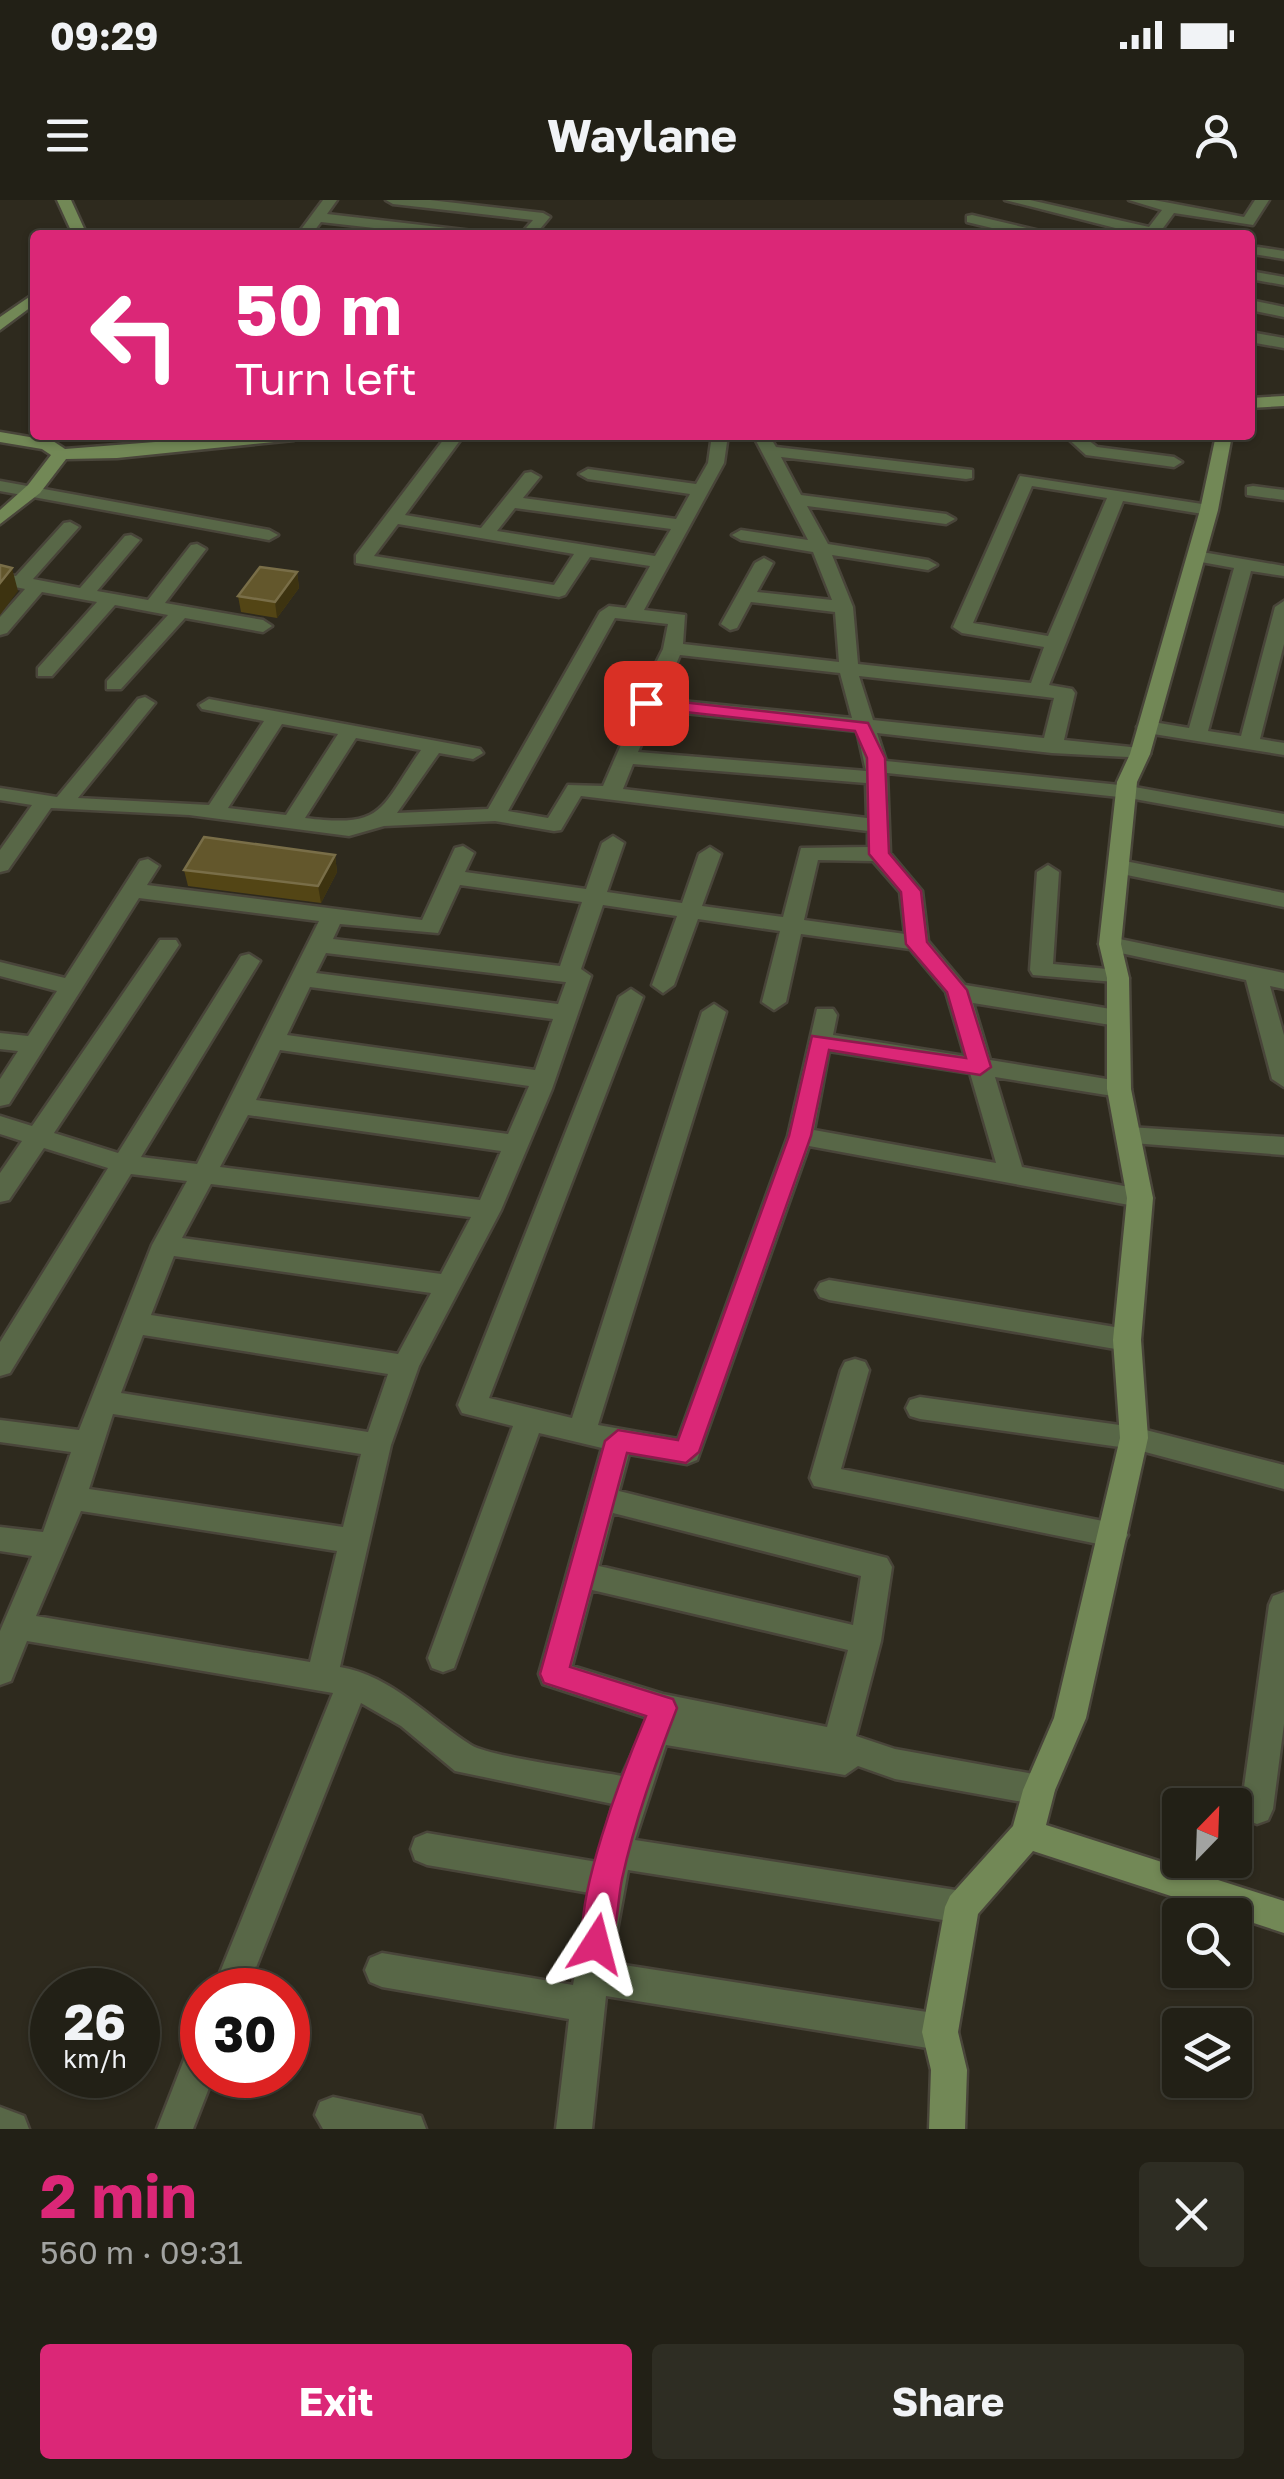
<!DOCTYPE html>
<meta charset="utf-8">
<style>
:root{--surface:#222016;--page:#2e2d23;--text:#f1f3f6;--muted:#a2a3a1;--line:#3f3e35;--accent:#db2777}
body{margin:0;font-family:"Golos Text",sans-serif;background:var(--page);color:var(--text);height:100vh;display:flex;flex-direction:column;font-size:38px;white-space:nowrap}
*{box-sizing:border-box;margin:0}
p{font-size:32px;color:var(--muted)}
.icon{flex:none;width:55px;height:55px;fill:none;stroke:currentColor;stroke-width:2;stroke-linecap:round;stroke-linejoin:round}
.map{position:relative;height:1929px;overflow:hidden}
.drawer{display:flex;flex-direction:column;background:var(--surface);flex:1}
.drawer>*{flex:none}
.banner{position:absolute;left:30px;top:30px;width:1225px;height:210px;border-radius:10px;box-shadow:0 2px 8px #0004,0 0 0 2px var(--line);background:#db2777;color:#fff;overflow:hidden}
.needle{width:65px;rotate:23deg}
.tools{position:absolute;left:1162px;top:1588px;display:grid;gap:20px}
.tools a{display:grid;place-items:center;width:90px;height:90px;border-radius:10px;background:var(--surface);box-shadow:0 2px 8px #0004,0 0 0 2px var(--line);font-size:50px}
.speed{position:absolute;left:30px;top:1768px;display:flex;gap:20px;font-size:50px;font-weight:700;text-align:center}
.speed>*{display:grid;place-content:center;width:130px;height:130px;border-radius:50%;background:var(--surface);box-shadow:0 2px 8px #0004,0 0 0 2px var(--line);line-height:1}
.speed small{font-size:25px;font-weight:400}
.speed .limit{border:15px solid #d22;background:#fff;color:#111}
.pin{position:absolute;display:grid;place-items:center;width:85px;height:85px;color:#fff;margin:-42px;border-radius:20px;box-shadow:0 5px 15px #0006}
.me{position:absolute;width:110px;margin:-55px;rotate:9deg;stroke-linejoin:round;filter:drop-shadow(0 0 8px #0008)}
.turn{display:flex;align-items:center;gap:35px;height:210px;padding:0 40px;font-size:45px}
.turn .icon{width:130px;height:130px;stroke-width:2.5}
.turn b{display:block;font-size:70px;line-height:85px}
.round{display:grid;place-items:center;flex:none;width:105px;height:105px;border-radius:10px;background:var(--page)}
.overview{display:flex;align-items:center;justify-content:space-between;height:170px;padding:0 40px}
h1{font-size:60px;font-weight:700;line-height:75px;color:var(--accent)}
.cta{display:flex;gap:20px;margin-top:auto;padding:20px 40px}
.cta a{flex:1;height:115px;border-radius:10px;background:var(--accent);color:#fff;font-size:40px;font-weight:700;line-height:115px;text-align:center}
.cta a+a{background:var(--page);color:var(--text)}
.status{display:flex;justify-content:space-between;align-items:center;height:70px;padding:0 50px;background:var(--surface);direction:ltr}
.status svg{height:28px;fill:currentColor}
header{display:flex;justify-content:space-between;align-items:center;height:130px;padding:0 40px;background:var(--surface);font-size:45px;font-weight:700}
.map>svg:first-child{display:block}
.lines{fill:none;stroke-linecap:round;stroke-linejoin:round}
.street-casing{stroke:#49453a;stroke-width:5}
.secondary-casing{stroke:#49453a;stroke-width:5}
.street{fill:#586747;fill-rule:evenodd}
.secondary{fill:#728856;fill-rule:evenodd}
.wall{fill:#534515}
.shaded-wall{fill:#3d3310}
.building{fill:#63572c;stroke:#796e48;stroke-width:2.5}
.route{fill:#db2777;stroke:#8e194d;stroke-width:2.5}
</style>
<div class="status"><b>09:29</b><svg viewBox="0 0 49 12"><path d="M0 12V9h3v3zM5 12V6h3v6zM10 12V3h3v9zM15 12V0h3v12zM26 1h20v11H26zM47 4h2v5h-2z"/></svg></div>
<header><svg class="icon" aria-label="menu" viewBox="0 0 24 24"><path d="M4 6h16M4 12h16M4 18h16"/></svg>Waylane<svg class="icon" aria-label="person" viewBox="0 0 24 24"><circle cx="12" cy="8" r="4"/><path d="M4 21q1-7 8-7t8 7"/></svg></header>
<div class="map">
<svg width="1284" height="1929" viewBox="0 0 1284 1929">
<rect width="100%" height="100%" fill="#2e2a1e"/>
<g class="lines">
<defs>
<path id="street" d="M323,0H337L327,14L473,31L480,35H436L321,22L311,35H297Z
M386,0H430L543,13L550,17L535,35H520L533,20L393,4Z
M1005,0H1030L1149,27L1162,10L1129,0H1154L1244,17L1255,0H1269L1253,25L1174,13L1158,35H1143Z
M972,15L1044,32L1046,35H1021L967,22V16Z
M1258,47L1284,51V59L1253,54L1251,51Z
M1250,71L1284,77V85L1250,79Z
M1250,100L1284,107V117L1250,110Z
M1250,132L1284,138V148L1250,142Z
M447,235H464L405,315L481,328L525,273L531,272L540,277L523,298L676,319L690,294L588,279L579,274L588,269L696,284L708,263L712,235H728L724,263L644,410L685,415L683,444L839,462L835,412L751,402L737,428L730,430L721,424L755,363L764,358L773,363L757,392L832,400L813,352L741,340L732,335L741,330L808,340L753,235H769L776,247L972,270V278L966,279L781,257L801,295L946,314L955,319L946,324L807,306L828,344L928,360L937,365L928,370L832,355L853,407L858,464L1031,483L1044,447L962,433L953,427L1020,276L1215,306V314L1209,315L1123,301L1049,485L1072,489L1075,493L1064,540L1140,548L1150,554L1147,558L1052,553L877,533L886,561L1129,586L1284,614V626L1129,598L887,573L890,653L922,691L928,741L965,785L1117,810L1129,818L1117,826L973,803L990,860L1119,881L1131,889L1119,897L995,877L1022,967L1140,989L1153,998L1140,1007L809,946L697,1260L687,1264L629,1254L619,1291L887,1358L892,1367L881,1441L856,1536L895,1549L1039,1575L1050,1579L1055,1590L1050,1601L1039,1605L895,1579L858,1566L845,1575L666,1545L635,1640L962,1691L974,1696L979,1707L974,1718L962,1723L628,1670L611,1763L940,1814L952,1820L958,1832L952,1844L940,1850L606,1796L592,1929H556L569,1819L382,1787L370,1782L365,1770L370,1758L382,1753L573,1785L590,1693L427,1665L415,1660L411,1649L415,1638L427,1633L597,1662L613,1604L455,1571L401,1526L361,1503L247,1790H213L333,1493L27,1441L11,1481L0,1485V1431L32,1356L0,1351V1327L43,1332L71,1252L0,1242V1220L79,1230L152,1045L187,981L131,974L10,1173L0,1176V1142L108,968L44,948L9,1000L0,1002V973L22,941L0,934V916L32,926L160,740H176L179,745L54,933L118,953L241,756L249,754L260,761L141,957L197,964L319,721L139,698L9,904L0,906V879L18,851L0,849V833L28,836L57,791L0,776V762L65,778L140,661L148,659L159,666L147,685L422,720L455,648L463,646L474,653L465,672L586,689L602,643L613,636L624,643L607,692L682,703L699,654L710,647L721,654L702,706L783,717L801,648L868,647V631L581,596L561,630L554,631L495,621L384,626L349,636L189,615L51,608L8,670L0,672V650L32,605L0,600V588L57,597L138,499L145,497L155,503L78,598L209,605L264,521L202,509L199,505L209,499L480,549L483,553L473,559L439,553L397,613L488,609L600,412L609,406L626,408L650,366L590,357L565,395L559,397L356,363V355ZM1032,286L1107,298L1048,436L973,423ZM515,308L671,329L655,356L497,331ZM398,324L574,354L554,385L374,356ZM615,418L668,424L663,449L636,503L638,506L603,586L568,585L548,618L508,611ZM680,455L840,473L852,518L661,499ZM859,476L1038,496L1054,498L1044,538L873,520ZM656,510L857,531L866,571L638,552ZM282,524L338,534L286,615L228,608ZM356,538L421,550C379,610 385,628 305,618ZM633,564L866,583L867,618L623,589ZM818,660L873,661L900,692L905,734L804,720ZM460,685L582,702L560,766L333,739L340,724L438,733ZM603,705L677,716L652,785L663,793L674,785L698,719L780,731L762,802L774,810L786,802L801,734L910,749L946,792L965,856L833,835L837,815L833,809H817L788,936L678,1239L598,1225L726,812L714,804L702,812L572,1218L489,1198L643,797L631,789L619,797L458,1205L462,1213L513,1226L428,1458L432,1468L443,1472L454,1468L539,1233L602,1248L539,1474L543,1484L648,1518L622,1576C593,1570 490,1557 471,1545C428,1518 393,1476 340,1467L391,1245L419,1166L501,1010L552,889L591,776L581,769ZM326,753L565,782H566L558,804L316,773ZM310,787L553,819L535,870L287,835ZM280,850L529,886L508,934L256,900ZM829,851L970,873L996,963L814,930ZM248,915L501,951L480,1000L220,967ZM211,984L471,1017L441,1074L182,1038ZM174,1056L431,1093L398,1154L151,1115ZM143,1135L388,1174L368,1232L121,1193ZM113,1214L361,1254L343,1327L89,1289ZM81,1311L337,1351L310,1462L36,1416ZM613,1313L861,1376L853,1425L599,1366ZM592,1390L848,1450L827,1527L663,1494L572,1466Z
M1064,235H1082L1097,247L1174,257L1182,262L1174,267L1086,255Z
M0,281L269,330L278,335L269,340L0,291Z
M1253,286L1284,290V300L1247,295V287Z
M70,322L79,327L33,379L80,388L125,336L131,335L140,340L97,391L148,400L191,345L197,344L206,349L165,403L263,420L272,426L263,432L185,418L121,489H107V481L168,415L115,405L52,476H38V468L97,402L42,392L7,433L0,435V417L25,389L0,384V374L16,376L64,323Z
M1196,351L1284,366V376L1251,371L1208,531L1241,536L1275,407L1284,401V444L1260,539L1284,543V555L1147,533L1137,527L1147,521L1189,528L1234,368L1190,360V352Z
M1120,660L1284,693V707L1112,672L1109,667Z
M1048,665L1059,672L1053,764L1118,770L1126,773L1129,778L1126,783L1033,775L1030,770L1037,672Z
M1110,737L1284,773V789L1270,786L1284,835V887L1272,879L1246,780L1102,749L1099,744Z
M1129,927L1284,937V955L1120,942L1117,936Z
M829,1080L1127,1129L1137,1133L1141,1140L1137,1147L1127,1151L829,1100L820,1097L816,1090L820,1083Z
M855,1159L865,1162L869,1170L841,1269L1113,1323L1123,1326L1128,1335L1123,1344L1113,1347L814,1286L810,1278L841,1170L845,1162Z
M920,1197L1134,1227L1284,1265V1289L1134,1249L920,1219L910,1216L906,1208L910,1200Z
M1284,1392V1524L1273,1609L1268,1620L1257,1624L1246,1620L1241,1609L1269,1405L1273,1396Z
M202,1842V1875H214L193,1929H157L189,1847Z
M333,1897L421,1916L426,1929H323L315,1915L320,1902Z
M0,1907L24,1916L29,1929H0Z"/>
<path id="secondary" d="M57,0H71L87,35H73Z
M35,93V104L0,130V117Z
M1284,196V206L1250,208V198Z
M0,232L53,241L65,249L245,235H302L294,240L117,258L66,259L40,293L0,324V310L28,285L51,255L42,249L0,242Z
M1216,235H1232L1218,310L1150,554L1137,582L1121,744L1129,778L1131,889L1153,998L1141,1140L1148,1238L1086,1518L1055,1590L1046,1625L1284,1701V1733L1033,1651L978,1714L958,1832L967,1870L965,1929H929L931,1870L922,1832L945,1707L950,1696L1013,1626L1023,1590L1054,1518L1120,1238L1113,1140L1127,998L1107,889V778L1099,744L1117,582L1130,554L1200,310Z"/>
</defs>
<use href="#street" class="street-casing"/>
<use href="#secondary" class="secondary-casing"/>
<use href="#street" class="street"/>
<use href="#secondary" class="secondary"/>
</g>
<path class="wall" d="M297,372L299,388L277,418L241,412L238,396Z
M335,655L337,672L321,703L188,686L184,670Z"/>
<path class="shaded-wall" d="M12,368L18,391L0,415V383Z
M297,372L299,388L277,418L275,402Z
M335,655L337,672L321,703L318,686Z"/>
<path class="building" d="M0,365L12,368L0,383Z
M260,367L297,372L275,402L238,396Z
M204,637L335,655L318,686L184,670Z"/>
<path class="route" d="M646,498L868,523L885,558L889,653L921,691L927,742L967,790L991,867L980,875L829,850L811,936L699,1252L686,1263L627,1253L570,1467L673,1499L677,1508C655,1565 635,1620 622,1679C617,1704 618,1731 607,1755L596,1760L586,1755C567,1712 627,1561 646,1516L544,1483L540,1474L605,1241L618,1230L678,1240L789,936L812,836L966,858L947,792L906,744L901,692L869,654L867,558L855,531L640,507V499Z"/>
</svg>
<div class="tools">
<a><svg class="needle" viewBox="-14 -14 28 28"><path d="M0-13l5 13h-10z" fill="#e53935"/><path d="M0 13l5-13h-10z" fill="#a2a3a1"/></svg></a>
<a><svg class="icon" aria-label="search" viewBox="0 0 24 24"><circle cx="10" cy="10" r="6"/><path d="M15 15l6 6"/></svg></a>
<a><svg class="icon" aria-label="layers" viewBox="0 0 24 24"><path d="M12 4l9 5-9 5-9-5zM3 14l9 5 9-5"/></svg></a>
</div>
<div class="speed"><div>26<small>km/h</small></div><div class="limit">30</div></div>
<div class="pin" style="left:646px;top:503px;background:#d93025"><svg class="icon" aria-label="arrive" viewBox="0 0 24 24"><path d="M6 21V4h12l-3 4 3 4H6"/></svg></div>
<svg class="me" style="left:596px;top:1744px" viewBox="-20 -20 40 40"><path d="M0-17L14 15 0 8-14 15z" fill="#db2777" stroke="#fff" stroke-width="4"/></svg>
<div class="banner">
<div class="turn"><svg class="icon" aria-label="left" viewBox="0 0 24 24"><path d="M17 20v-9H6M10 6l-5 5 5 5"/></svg><div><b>50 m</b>Turn left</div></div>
</div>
</div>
<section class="drawer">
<div class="overview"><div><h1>2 min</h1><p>560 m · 09:31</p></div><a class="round"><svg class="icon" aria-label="close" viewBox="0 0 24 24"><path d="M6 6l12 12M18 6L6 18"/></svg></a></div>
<div class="cta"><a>Exit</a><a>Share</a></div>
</section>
